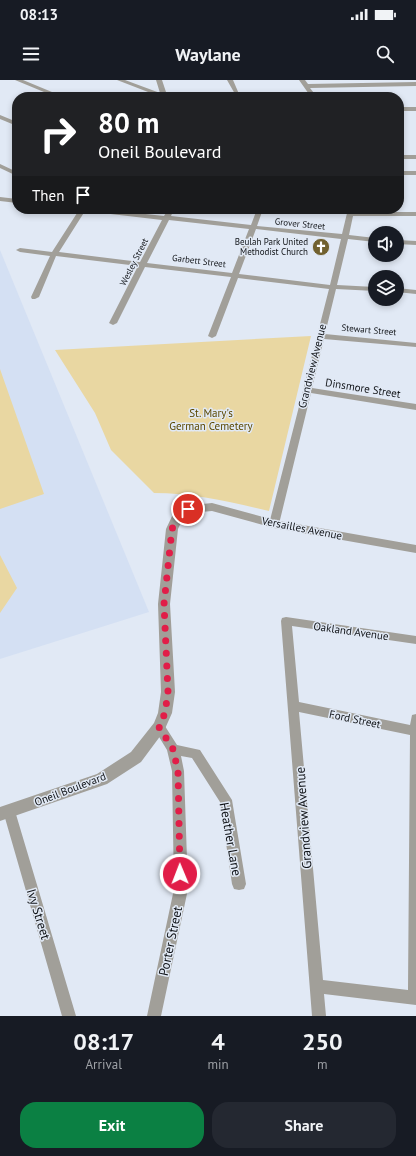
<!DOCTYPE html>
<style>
:root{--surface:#171b24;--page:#242831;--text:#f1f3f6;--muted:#9ea1a6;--accent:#0b8043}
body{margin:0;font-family:"PT Sans",sans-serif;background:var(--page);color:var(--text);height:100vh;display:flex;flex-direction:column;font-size:15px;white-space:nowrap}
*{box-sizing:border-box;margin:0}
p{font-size:13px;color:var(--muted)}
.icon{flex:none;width:22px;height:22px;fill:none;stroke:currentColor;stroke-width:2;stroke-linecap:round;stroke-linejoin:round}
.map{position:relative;height:936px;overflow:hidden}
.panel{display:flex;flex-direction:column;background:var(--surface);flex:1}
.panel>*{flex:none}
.top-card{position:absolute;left:12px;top:12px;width:392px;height:122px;border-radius:16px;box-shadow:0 2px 6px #0003;background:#202124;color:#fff;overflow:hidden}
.fabs{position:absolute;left:368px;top:146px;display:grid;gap:8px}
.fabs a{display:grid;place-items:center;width:36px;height:36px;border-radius:50%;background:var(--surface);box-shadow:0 2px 6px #0003;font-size:20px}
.pin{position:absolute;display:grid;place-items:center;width:34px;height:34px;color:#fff;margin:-17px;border:2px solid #fff;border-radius:50%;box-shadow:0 1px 4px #0007}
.me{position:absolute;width:44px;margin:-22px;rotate:359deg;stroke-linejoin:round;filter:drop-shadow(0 0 3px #0008)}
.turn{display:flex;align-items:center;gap:14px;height:84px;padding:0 20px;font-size:18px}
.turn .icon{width:52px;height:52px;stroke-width:2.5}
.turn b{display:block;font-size:28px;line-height:34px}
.then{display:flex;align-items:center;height:38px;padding:0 20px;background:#0003;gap:8px;font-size:15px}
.eta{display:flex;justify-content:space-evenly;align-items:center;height:68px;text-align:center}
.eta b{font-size:24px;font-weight:800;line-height:28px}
.action{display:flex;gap:8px;margin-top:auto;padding:8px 20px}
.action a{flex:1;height:46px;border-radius:16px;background:var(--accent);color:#fff;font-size:16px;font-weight:800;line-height:46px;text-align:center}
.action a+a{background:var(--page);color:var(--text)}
.status{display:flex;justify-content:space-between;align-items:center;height:28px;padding:0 20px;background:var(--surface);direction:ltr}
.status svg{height:11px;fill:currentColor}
header{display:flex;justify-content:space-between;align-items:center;height:52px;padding:0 20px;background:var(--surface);font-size:18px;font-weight:800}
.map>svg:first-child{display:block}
.built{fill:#d4e0f3}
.green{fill:#e9d7a2}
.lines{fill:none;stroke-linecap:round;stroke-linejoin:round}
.minor{fill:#a19f99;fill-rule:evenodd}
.tertiary{fill:#a19f99;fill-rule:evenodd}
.route{stroke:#e11d48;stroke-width:7;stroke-dasharray:0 12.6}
.labels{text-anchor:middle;stroke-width:3;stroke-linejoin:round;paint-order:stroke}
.far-street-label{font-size:9px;fill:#0f1216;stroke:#e1e9f5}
.far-poi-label{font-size:9px;fill:#0f1216;stroke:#e1e9f5;text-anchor:end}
.street-label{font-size:11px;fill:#0f1216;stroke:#e1e9f5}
.park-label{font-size:11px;fill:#5b4800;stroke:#e1e9f5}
.near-street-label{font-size:13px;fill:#0f1216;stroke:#e1e9f5}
</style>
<div class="status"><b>08:13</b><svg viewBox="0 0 49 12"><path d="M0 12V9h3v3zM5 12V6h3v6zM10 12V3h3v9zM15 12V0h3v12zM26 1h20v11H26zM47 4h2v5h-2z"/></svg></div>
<header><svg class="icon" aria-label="menu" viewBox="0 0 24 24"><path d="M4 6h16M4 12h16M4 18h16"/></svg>Waylane<svg class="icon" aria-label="search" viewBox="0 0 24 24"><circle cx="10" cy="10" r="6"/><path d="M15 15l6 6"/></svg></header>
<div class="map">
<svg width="416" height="936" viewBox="0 0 416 936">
<rect width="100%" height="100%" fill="#e1e9f5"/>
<path class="built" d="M0,170L149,532L0,579Z"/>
<path class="green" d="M311,256L269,431C231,422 193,413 154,413L111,370L95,333L55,270Z
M0,289L44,414L0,429Z
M0,475L17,508L0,533Z"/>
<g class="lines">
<path class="minor" d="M15,0H23L64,17H56Z
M117,0H125L160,13L156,0H162L167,15L169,17H161Z
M227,0H233L239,14H235Z
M299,0H305L308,4L416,2V6L310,8L317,17H311Z
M399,27H416V31H399Z
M0,35L17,42V46L0,39Z
M399,75H416V79H399Z
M0,84L17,92V96L0,88Z
M399,91H416V95H399Z
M0,117L17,119V123L0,121Z
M78,129H100L164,136L168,129H174L171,136L251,145L257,129H263L257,146L342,154L348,129H354V132H416V136H353L349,155L375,158V162L348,159L337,205L375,207V211L336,209L325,254L416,263V267L324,259L312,308L416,324V330L311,313L279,444L274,447L271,446L269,444L329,209L238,198L216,256L212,258L208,256L231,197L145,187L117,243L113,245L109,243L138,186L56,176L39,217L35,219H32L31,217L50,176L20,172L16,170L20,168L52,172L79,130ZM85,131L162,140L140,182L59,172ZM169,140L249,149L232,193L147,183ZM256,149L341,159L330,205L239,194Z
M397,160L416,161V165L397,164Z
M397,208L416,210V214L397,212Z
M286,537L416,556V564L292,546L299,622L410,645L412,635L416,634V925L324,914L326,936H312L281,541L282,538ZM299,632L410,655L408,910L323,900Z
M159,642L163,643L177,665L200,670L232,720L246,804L244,809L239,810L234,809L232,804L220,722L192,678L181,676L184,691L188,809L161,936H147L174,809L172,691L167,670L153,647L155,643Z
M9,725L13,727L15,731L76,936H62L3,731L5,727Z"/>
<path class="tertiary" d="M212,423L274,440L416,465V473L274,448L212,431L190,433L183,438L178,449L170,524L175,612L172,633L164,651L141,682L107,704L0,741V727L97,694L131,672L154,643L158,633L161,612L158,524L166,449L174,432L184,426Z"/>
</g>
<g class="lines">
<path class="route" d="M180,794L178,691L173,669L159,647L165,633L168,612L164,524L172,449L178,435L188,429"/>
</g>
<defs>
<symbol id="church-disc" viewBox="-11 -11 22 22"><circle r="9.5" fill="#71612f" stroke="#e1e9f5"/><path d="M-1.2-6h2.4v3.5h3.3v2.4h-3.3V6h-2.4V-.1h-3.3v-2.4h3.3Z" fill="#fff"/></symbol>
</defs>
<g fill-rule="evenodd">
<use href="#church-disc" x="311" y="157" width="20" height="20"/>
</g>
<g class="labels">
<g class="far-street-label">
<text transform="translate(300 144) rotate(6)" y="3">Grover Street</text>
<text transform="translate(199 181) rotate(7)" y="3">Garbett Street</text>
<text transform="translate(134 182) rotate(-63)" y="3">Wesley Street</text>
<text transform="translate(369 250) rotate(5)" y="3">Stewart Street</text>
</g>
<g class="far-poi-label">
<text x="308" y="165">Beulah Park United<tspan x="308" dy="10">Methodist Church</tspan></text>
</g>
<g class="street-label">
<text transform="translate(312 286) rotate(-76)" y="4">Grandview Avenue</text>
<text transform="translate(363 308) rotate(9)" y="4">Dinsmore Street</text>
<text transform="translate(302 448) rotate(11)" y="4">Versailles Avenue</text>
<text transform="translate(351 551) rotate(8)" y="4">Oakland Avenue</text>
<text transform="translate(355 639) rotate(12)" y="4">Ford Street</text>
<text transform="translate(70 709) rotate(-21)" y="4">Oneil Boulevard</text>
</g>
<g class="park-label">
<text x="211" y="337">St. Mary's<tspan x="211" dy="13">German Cemetery</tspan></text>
</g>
<g class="near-street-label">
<text transform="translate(303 738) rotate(-94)" y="5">Grandview Avenue</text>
<text transform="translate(231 759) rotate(80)" y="5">Heather Lane</text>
<text transform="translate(39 834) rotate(73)" y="5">Ivy Street</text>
<text transform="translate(170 861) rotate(-78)" y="5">Porter Street</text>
</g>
</g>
</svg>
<div class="fabs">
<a><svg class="icon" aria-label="sound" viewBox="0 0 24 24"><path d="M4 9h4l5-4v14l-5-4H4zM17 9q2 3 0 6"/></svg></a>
<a><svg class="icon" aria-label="layers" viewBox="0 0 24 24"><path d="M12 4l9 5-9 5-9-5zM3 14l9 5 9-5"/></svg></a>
</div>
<div class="pin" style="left:188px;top:429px;background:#d93025"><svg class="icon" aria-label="arrive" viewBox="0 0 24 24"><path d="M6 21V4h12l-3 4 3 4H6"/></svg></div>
<svg class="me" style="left:180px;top:794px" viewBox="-20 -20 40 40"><circle r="17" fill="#e11d48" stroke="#fff" stroke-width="3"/><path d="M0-11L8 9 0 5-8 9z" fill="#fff"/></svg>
<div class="top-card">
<div class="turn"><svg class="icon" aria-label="right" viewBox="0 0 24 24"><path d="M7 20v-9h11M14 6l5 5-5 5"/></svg><div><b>80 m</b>Oneil Boulevard</div></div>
<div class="then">Then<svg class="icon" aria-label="arrive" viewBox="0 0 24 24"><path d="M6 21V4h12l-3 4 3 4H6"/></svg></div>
</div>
</div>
<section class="panel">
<div class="eta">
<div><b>08:17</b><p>Arrival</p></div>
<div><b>4</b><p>min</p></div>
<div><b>250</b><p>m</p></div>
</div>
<div class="action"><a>Exit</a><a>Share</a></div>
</section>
